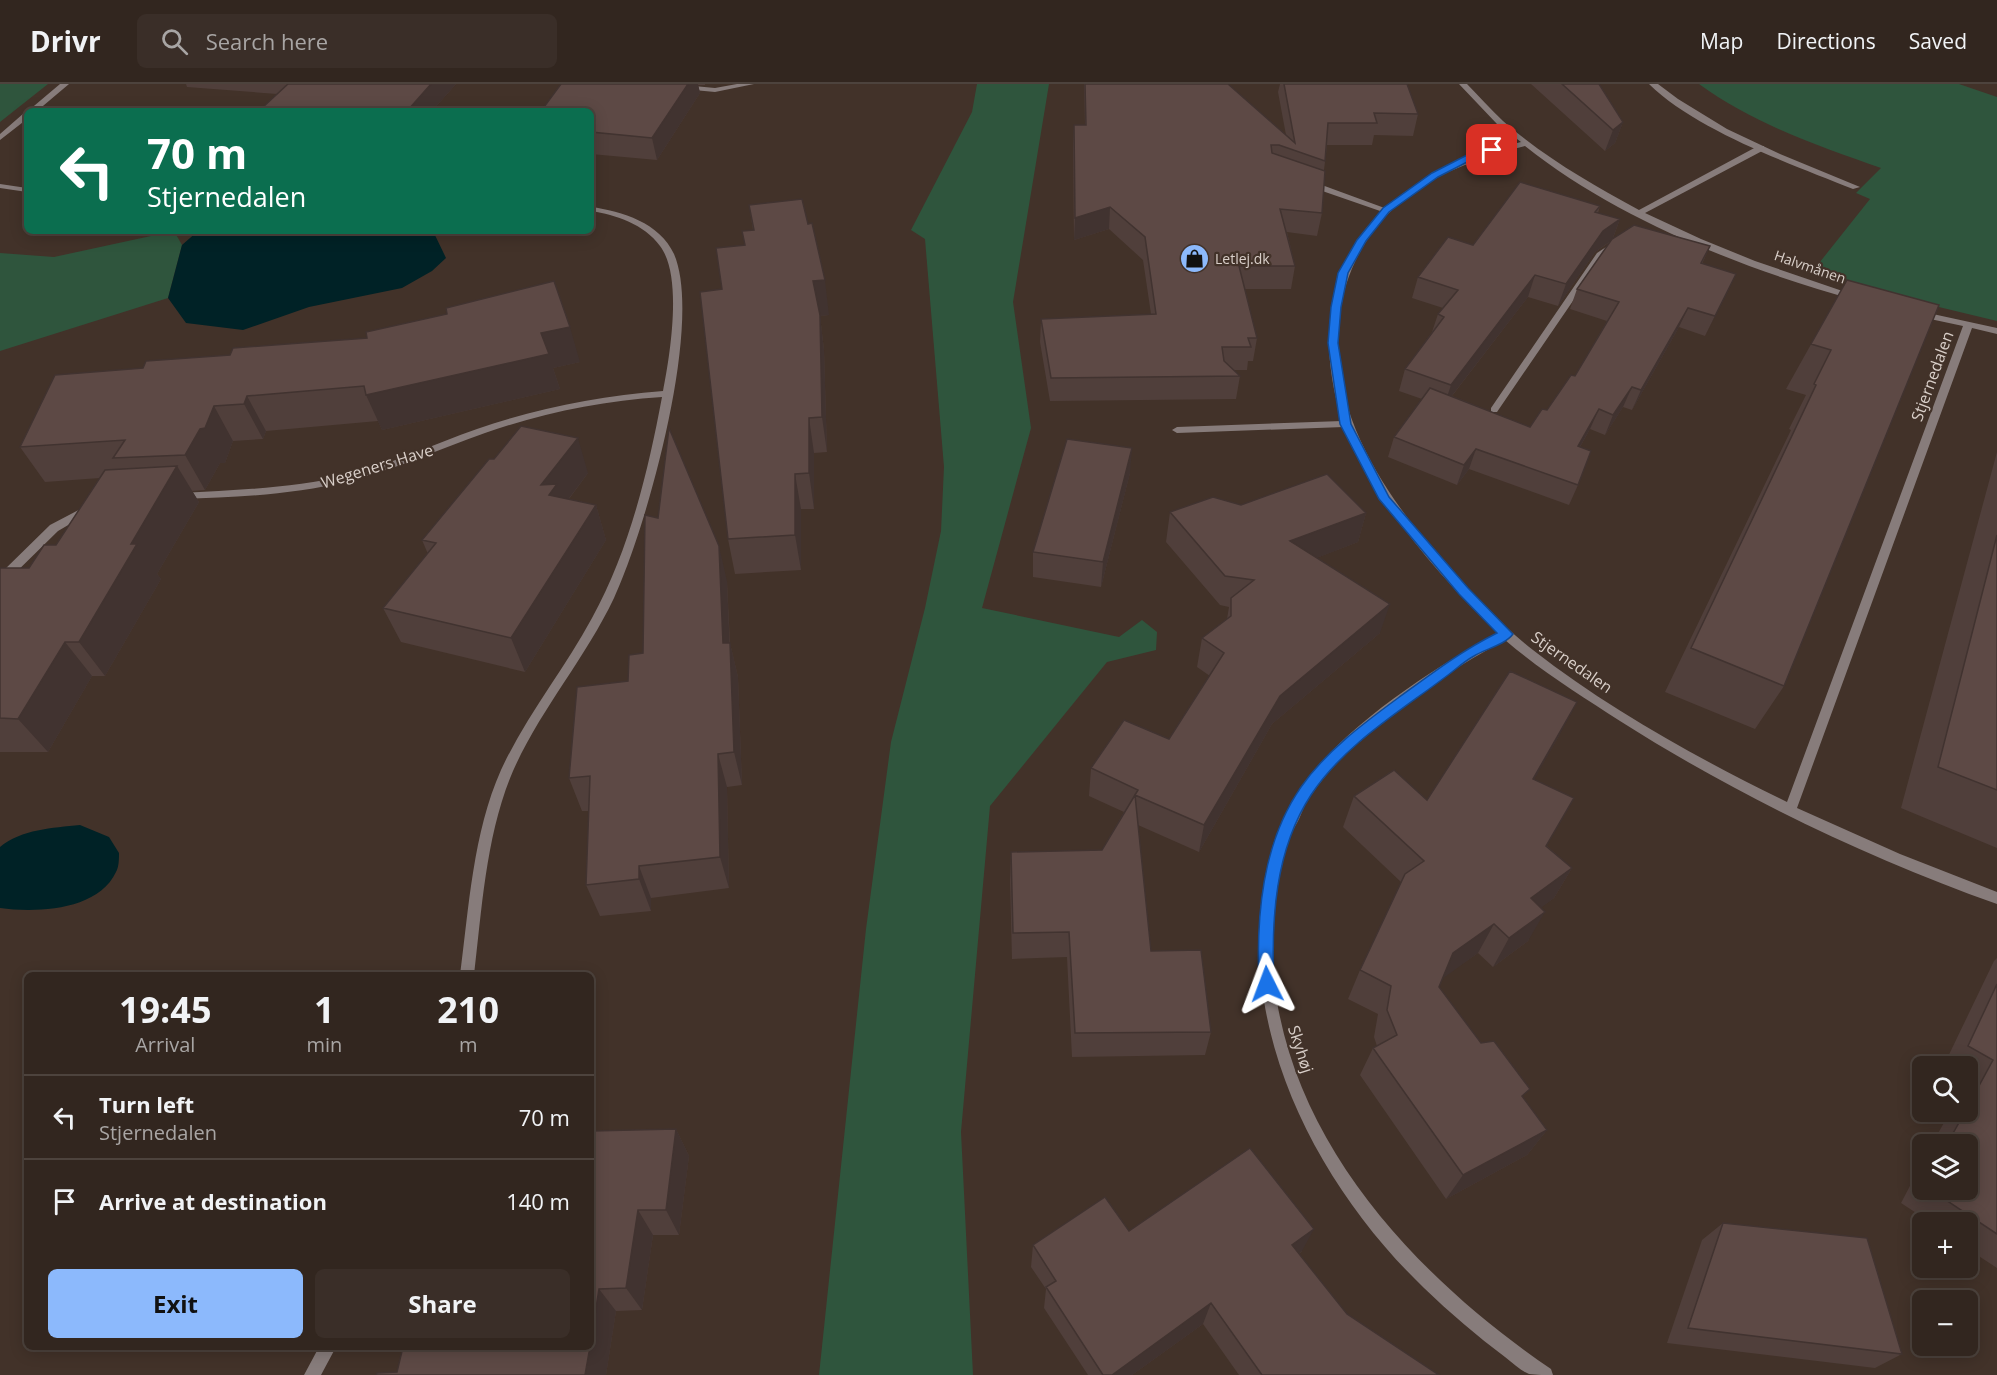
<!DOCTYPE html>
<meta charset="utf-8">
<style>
:root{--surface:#32261f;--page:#3a2e28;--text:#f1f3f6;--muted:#a8a5a4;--line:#4d433d;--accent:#8cb9fc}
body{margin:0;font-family:"Open Sans",sans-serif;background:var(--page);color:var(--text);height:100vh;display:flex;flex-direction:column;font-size:22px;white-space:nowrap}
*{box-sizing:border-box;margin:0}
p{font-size:20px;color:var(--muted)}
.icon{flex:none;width:33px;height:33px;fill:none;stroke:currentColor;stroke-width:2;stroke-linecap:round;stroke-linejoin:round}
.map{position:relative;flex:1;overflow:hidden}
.sheet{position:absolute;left:24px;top:888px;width:570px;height:378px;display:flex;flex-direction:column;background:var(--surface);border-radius:9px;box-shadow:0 3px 15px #0003,0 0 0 2px var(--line)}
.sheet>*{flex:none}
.hud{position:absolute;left:24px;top:24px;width:570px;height:126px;border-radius:9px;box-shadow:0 3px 15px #0003,0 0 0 2px var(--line);background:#0b6e4f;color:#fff;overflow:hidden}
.tools{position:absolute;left:1912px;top:972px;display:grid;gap:12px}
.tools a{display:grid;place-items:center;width:66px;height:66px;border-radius:9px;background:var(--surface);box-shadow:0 3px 15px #0003,0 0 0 2px var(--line);font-size:30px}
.pin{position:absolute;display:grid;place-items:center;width:51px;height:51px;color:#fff;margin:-26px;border-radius:12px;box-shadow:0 3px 9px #0006}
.me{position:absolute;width:66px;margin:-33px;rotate:357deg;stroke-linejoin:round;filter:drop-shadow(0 0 4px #0008)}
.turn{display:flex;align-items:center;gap:21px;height:126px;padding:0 24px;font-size:27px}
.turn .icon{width:78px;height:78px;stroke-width:2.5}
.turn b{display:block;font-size:42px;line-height:51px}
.eta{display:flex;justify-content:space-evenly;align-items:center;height:102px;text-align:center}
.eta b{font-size:36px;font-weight:700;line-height:42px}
.primary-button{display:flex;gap:12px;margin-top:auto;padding:12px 24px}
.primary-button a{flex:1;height:69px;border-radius:9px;background:var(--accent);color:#111;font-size:24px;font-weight:700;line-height:69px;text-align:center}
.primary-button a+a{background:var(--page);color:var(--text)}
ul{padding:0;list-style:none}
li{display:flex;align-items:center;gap:18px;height:84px;padding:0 24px;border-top:2px solid var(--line)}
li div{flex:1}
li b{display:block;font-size:22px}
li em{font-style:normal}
header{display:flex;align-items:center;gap:36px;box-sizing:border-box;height:84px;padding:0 30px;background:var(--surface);border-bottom:2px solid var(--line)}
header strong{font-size:28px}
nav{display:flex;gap:33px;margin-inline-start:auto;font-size:21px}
.search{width:420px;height:54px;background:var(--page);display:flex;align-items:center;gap:15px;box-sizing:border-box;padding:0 21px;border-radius:9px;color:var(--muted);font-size:22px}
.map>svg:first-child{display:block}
.green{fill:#2f553d}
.water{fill:#002226}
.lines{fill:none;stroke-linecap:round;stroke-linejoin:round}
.service{fill:#877c7b;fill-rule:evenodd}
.minor{fill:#877c7b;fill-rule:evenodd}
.wall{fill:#503f3b;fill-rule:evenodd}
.shaded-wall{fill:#413330}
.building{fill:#5d4945;stroke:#413330;stroke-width:1.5}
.route{fill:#1a73e8;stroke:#114b97;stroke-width:1.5}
.labels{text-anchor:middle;stroke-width:4.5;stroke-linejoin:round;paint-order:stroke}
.far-poi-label{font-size:14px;fill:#d9cfc9;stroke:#423229;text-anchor:start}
.far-street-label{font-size:14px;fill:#d9cfc9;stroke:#423229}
.street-label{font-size:16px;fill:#d9cfc9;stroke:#423229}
</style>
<header>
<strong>Drivr</strong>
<div class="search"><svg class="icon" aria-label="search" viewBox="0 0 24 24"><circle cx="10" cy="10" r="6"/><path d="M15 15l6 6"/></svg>Search here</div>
<nav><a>Map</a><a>Directions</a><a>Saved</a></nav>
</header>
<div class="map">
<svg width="1997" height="1291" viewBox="0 0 1997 1291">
<rect width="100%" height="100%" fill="#423229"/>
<path class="green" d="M0,0H48L0,38Z
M977,0H1049L1013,218L1031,344L982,524L1119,553L1142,536L1157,548L1156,566L1107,578L990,722L961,1048L973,1291H819L866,845L891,658L925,524L941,447L944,383L925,155L911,146L972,28Z
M1699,0H1959L1997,13V237L1889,211L1812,188L1870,115L1856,109L1881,84C1818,62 1754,40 1699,0Z
M174,147L182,161L168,214L0,267V169L54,173Z"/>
<path class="water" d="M198,147H433L446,174L432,187L402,204L309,223L243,246L186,239L168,214L182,161Z
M80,741L109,753L119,769C119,775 119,783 116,788C98,827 35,829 0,824V763C22,745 52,744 80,741Z"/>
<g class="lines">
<path class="service" d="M1649,0H1658L1678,15L1727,45L1780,70L1860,103L1853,105C1791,80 1697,47 1649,0Z
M1305,97H1311L1390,126L1383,128L1305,101Z"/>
<path class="minor" d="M60,0H69L37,27H28Z
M737,0H754L715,8L683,5L679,3L683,1L715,4Z
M1459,0H1467C1479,12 1490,25 1503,37C1544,73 1591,100 1639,126L1758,62H1764V66L1645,129L1701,155L1755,177L1860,213L1856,216C1745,186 1615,134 1525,62C1444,82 1373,116 1346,201C1313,306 1379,405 1446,481C1473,511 1501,541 1533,566C1610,626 1699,675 1787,718L1963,242L1916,232L1914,230L1919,227L1997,244V250L1972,244L1797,724L1900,770L1997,808V820C1866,773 1738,712 1620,637C1581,612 1541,587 1505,556C1439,592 1355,647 1312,710C1306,717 1303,726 1299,735C1294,745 1288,754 1285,765C1276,793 1273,823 1272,853C1270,1037 1407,1187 1551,1285L1553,1291C1546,1291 1536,1291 1529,1290C1521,1287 1513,1279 1505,1273C1477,1252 1450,1229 1424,1204C1310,1094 1226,926 1272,766C1275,756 1281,745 1286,735C1291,725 1295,714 1301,705C1340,644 1435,583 1498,549C1436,489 1379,423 1344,343L1177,349L1172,346L1177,343L1342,337C1296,183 1375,94 1521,58L1497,40Z
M24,29H27V35L0,56V50Z
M0,100L27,104V108L0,104Z
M591,123C622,127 660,139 674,170C704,240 646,445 614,514C585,575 540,626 513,687C486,750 482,824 474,891H460C469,823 473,749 501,686C526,632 564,586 592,534C629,467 648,388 662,313C601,317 542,329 485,349C439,365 395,386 348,397C293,411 237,413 181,415L176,412L181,409C237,406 294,404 348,391C392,380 434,360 477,345C537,324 600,312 663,307C670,271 683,192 660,162C644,140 616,131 591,127Z
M1612,159L1619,161L1603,173L1497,328H1491V324L1597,169Z
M90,420L94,422L95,424L94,426L58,447L4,500L0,501V490L50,441Z
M319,1263H336L321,1291H304Z"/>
</g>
<path class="wall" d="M186,0H456L432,27H263L262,24L277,10L187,3Z
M561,0H705V1H698L700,9L657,76L591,70V27Z
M1084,0H1150L1286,51L1278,8L1280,0H1407L1418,30L1413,52L1374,51L1372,61H1327L1324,86L1322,129L1317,152L1287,148L1295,182L1291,205H1245L1257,254L1253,277H1248L1247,286H1234L1240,292L1236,315L1050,317L1040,258L1041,235L1151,230L1143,176L1109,145L1074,156L1073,63L1074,41H1085Z
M1531,0H1599L1623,38L1615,59L1605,67Z
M749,121L829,231L820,232L824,266L827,368L814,369V425H801V486L735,490L728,455L722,205L753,146Z
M1600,122L1598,129L1620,135L1613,154L1710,162L1702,180L1736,190L1705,252L1679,243L1632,326L1623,323L1605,351L1590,345L1580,363L1578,401L1569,421L1469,385L1457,401L1388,373L1394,353L1422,315L1399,307L1405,285L1432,248L1438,230L1443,224L1412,214L1418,193L1473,161ZM1610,158L1577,205L1570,225L1607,237L1575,292L1547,326L1530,343L1452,312L1528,213L1558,222L1595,168Z
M1847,196L1784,602L1755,645L1665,608L1791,346L1789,345L1806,311L1786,305Z
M367,254L580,278L553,284L560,305L382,346L378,337L266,347L263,355L233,357L225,379H220L205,406L192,407L199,418L157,490L161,495L105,592H92L48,668H0V484H29L56,461L100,394L45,398L20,363L143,284L230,271Z
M1997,368V764L1901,724Z
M588,389L569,415L596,421L606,456L525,588L401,558L383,524L428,470L422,456Z
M1130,389L1101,503L1033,493V468Z
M1241,421L1366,429L1358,458L1316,474L1380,549L1272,640L1199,768L1138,741L1151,867L1211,948L1205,971L1072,973L1067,873L1012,875L1010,795L1011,768L1102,766L1124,728L1089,712L1091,684L1169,655L1210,592L1197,583L1202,554L1227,535L1229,523L1220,521L1166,458L1170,428Z
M727,497L730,559L738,593L742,701L727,703L729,804L651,814V827L600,832L586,801L589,727H582L569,694L628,597L643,569Z
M1560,650L1534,695L1547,762L1572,784L1554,814L1541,823L1528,857L1493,883L1478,869L1442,894L1439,903L1547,1046L1527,1071L1446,1115L1360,991L1373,964L1377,962L1374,953L1378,930L1348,915L1360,886L1401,798L1343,743L1354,712L1427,716Z
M1997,874V1184L1968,1165V1138H1930L1901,1119L1923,1077V1106H1968V1060H1932L1950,1028H1968V982H1946L1944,981L1994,877Z
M676,1045L689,1072L679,1151H653L642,1226L616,1227L606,1291H376L397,1288L591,1047Z
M1723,1139L1902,1270L1875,1284L1667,1259L1702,1156Z
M1129,1147L1302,1167L1299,1170L1347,1230L1439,1291H1239L1203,1240L1132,1291H1088L1044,1224L1046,1205L1031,1183L1033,1161Z"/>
<path class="shaded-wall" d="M431,0H456L432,27H408V26Z
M688,0H698L700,9L657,76L652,54Z
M1623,38L1615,59L1605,67L1613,46Z
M1110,123L1109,145L1074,156L1075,134Z
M1620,135L1612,156L1595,168L1558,222L1566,200L1603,147Z
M1736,190L1727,210L1705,252Z
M1535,191L1528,213L1444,322L1451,301Z
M825,196L829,231L820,232L824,266L827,368L822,333L813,197Z
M1688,224L1679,243L1632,326L1641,306Z
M570,243L580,278L553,284L560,305L382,346L366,311L541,249Z
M1632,303L1623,323L1605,351L1613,331Z
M247,312L266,347L263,355L244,320Z
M214,322L233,357L225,379H220L205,406L185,371Z
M1599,325L1590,345L1569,382L1578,362Z
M809,334L814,369V425L809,389Z
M578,354L588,389L564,421L569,435L541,401Z
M1132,364L1130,389L1101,503L1103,478Z
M1476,365L1469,385L1457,401L1464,381Z
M177,382L199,418L157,490L161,495L105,592L79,558L131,460Z
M795,390L801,425V486L795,451Z
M596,421L606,456L525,588L511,554Z
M1366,429L1358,458L1283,487L1290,457Z
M719,462L727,497L731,594L723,559Z
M1390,520L1380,549L1272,640L1199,768L1204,741L1280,612Z
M65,558L92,592L48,668L18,635Z
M730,559L738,593L742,701L734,668Z
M1577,618L1560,650L1517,726L1533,695Z
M718,670L727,703L729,804L720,773Z
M639,782L651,814V827L639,795Z
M1572,784L1554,814L1514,844L1531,814Z
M1545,828L1528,857L1493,883L1509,854Z
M1494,840L1478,869L1438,898L1453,869Z
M676,1045L689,1072L679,1151L666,1126Z
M1547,1046L1527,1071L1446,1115L1463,1091Z
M638,1126L653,1151L642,1226L626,1204Z
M1314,1145L1302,1167L1281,1183L1292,1161Z
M599,1205L616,1227L606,1291H585L590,1263H591V1256Z
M1211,1219L1203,1240L1132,1291H1112Z"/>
<path class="building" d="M288,0H431L408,26L340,24L337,27H295L262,24Z
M561,0H688L652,54L591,48V27H541Z
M1085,0H1228L1295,59L1284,0H1407L1418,30L1374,29L1377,39H1328L1325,77L1279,61H1271L1272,69L1325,87L1322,129L1280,125L1295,182H1239L1257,254H1248L1251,263H1222L1224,277L1240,292L1051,294L1041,235L1156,230L1145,153L1110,123L1075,134L1074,41H1086Z
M1562,0H1599L1623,38L1613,46Z
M1520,98L1600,122L1595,128L1620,135L1603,147L1566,200L1535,191L1451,301L1405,285L1444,233L1438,230L1458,206L1418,193L1448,153L1473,161Z
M802,115L808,140L812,139L825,196L813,197L820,231L822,333L809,334V389L795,390V451L728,455L700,208L722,205L716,164L745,161L742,147L754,146L749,121Z
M1634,141L1710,162L1701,179L1736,190L1715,232L1688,224L1641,306L1632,303L1613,331L1599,325L1578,362L1591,367L1578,401L1476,365L1464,381L1394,353L1430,304L1530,343L1542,325L1547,326L1571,291L1575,292L1619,218L1577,205L1612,155Z
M1847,196L1939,221L1784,602L1691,564L1816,301L1814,300L1831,266L1811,260Z
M554,197L570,243L541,249L549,270L366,311L364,302L247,312L244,320L214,322L205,344L200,345L185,371L113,374L125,356L20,363L55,291L143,284L146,277L230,271L233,264L367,254L366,248L447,230L446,224Z
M521,342L578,354L541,401L557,400L549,411L596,421L511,554L383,524L436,459L422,456L489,375H494Z
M669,344L719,462L723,559H730L734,668L718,670L720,773L639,782V795L586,801L590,692L569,694L577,603L628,597L629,571L643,569L645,431L658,434Z
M1067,355L1132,364L1103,478L1033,468Z
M177,382L131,460H137L79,558H65L18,635L0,634V484H29L44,461H56L105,386Z
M1327,390L1366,429L1290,457L1390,520L1280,612L1204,741L1135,711L1151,867L1201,866L1211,948L1075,949L1069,848L1013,849L1011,768L1102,766L1138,706L1091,684L1124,636L1169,655L1224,569L1202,554L1231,532V514L1254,496L1225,492L1170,428L1213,413L1241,421Z
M1997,451V706L1938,683Z
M1510,587L1577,618L1533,695L1574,714L1546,762L1572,784L1531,814L1545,828L1509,854L1494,840L1453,869L1439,903L1481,959L1494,957L1530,1005L1522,1012L1547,1046L1463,1091L1373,964L1397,951L1387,926L1391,902L1360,886L1405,790L1424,777L1354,712L1394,686L1427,716Z
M1997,900V1150L1931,1106H1968V1060H1947L1965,1028H1968V1022L1993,976L1968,962Z
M676,1045L666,1126H638L626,1204L599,1205L591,1256V1047Z
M1250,1064L1314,1145L1292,1161L1347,1230L1439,1291H1262L1211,1219L1112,1291H1103L1046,1203L1056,1197L1033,1161L1105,1113L1129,1147Z
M1723,1139L1867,1154L1902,1270L1688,1244Z
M27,1227V1239H23Z
M403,1263H590L585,1291H376L377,1289L397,1288Z"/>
<path class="route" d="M1492,63L1497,66L1495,68L1475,74L1438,93L1389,128L1366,157L1348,189L1341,223L1338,259L1351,340L1389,413L1468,504L1513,550C1505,561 1485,565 1474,572C1463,578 1454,587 1444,594C1399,628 1343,662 1311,711C1275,766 1271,836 1274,900L1272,905L1267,907L1261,905L1259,900C1256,833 1262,759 1301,703C1326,667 1364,639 1398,614C1431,590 1461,567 1497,549L1459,510L1379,415L1340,340L1328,259L1331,223L1338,189L1357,156L1383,124L1432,89L1469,70Z"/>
<defs>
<symbol id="shop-disc" viewBox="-11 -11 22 22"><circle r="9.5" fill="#8cb9fc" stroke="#423229"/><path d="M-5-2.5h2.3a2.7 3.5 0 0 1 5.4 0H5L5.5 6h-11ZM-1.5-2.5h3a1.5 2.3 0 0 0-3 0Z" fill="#111"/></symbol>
</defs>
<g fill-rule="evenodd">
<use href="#shop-disc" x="1178" y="158" width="33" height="33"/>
</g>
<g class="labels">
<g class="far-poi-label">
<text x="1215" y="180">Letlej.dk</text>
</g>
<g class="far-street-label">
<text transform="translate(1810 183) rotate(19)" y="5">Halvmånen</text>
</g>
<g class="street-label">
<text transform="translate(1932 292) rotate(-70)" y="6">Stjernedalen</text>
<text transform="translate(377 382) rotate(-17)" y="6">Wegeners Have</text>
<text transform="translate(1572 578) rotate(35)" y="6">Stjernedalen</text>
<text transform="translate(1301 965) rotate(72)" y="6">Skyhøj</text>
</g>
</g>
</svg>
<div class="tools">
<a><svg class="icon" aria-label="search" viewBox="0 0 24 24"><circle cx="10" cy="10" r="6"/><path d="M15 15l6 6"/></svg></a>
<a><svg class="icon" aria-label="layers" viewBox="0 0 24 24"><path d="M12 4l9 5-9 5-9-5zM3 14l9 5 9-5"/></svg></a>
<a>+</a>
<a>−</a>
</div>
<div class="pin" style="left:1492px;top:66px;background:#d93025"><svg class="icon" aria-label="arrive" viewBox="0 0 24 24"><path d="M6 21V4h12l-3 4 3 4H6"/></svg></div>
<svg class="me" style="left:1267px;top:900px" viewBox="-20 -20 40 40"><path d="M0-17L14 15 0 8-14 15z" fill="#1a73e8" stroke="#fff" stroke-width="4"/></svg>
<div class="hud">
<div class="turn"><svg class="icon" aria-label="left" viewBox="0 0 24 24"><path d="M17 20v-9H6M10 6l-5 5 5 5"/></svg><div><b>70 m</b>Stjernedalen</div></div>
</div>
<section class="sheet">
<div class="eta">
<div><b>19:45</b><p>Arrival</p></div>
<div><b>1</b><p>min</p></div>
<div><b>210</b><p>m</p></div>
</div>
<ul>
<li><svg class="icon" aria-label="left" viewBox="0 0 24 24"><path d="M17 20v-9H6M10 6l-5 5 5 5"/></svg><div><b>Turn left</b><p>Stjernedalen</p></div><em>70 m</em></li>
<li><svg class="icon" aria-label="arrive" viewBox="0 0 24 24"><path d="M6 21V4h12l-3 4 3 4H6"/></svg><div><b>Arrive at destination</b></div><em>140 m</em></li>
</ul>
<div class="primary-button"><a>Exit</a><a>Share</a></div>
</section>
</div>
